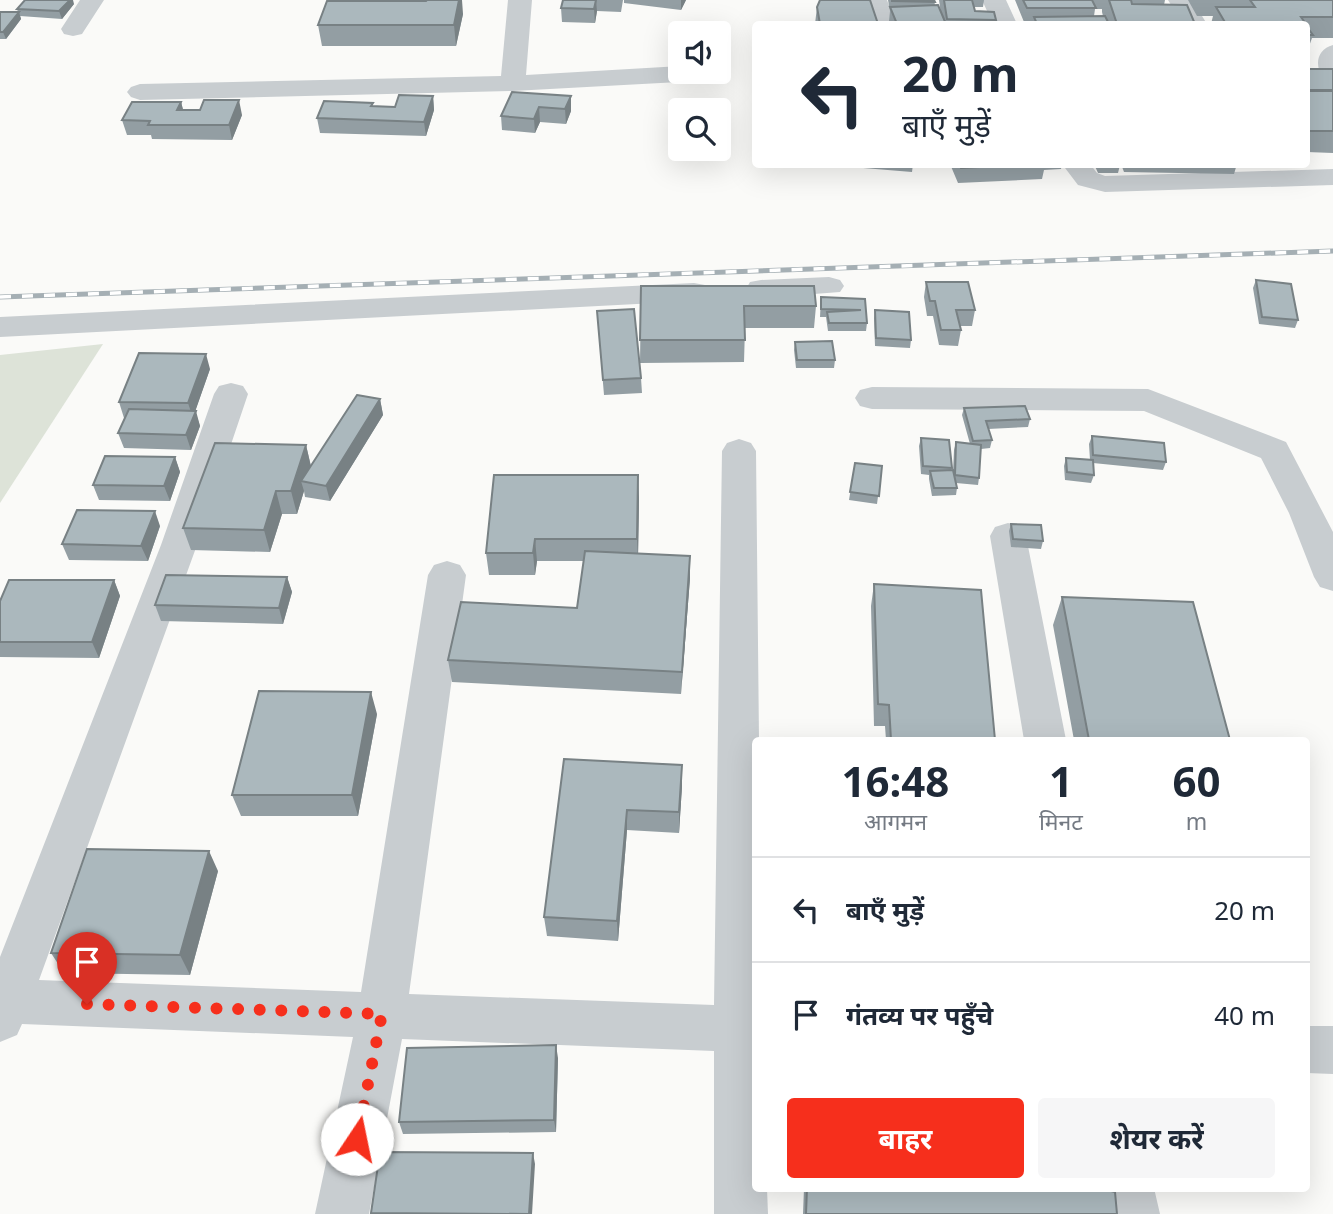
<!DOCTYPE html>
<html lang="hi">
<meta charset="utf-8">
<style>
:root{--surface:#fff;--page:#f6f6f7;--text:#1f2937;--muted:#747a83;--line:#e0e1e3;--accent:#f62f1c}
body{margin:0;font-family:"Noto Sans","Noto Sans Devanagari",sans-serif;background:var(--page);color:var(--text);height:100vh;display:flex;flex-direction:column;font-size:26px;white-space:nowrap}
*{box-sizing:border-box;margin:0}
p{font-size:23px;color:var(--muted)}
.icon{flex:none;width:38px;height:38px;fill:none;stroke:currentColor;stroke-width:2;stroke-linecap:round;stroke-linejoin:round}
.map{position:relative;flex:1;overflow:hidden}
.details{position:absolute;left:752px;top:737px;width:558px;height:455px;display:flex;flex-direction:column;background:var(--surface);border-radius:7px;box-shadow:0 7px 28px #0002}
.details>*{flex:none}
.top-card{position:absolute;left:752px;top:21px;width:558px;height:147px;border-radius:7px;box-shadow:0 7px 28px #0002;background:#fff;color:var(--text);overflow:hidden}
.tools{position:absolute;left:668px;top:21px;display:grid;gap:14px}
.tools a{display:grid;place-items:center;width:63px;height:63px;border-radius:7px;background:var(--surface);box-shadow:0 7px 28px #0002;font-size:35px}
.pin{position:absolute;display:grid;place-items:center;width:60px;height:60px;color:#fff;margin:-72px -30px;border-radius:50% 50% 50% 0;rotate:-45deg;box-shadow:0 0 7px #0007}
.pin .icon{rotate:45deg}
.me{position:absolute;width:77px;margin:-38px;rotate:11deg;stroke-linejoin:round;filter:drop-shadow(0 0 5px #0008)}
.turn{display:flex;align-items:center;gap:24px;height:147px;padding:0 35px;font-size:32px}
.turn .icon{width:91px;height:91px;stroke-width:2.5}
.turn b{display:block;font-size:49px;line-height:60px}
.eta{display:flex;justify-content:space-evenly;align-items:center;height:119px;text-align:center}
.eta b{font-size:42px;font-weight:700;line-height:49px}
.button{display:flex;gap:14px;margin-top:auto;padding:14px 35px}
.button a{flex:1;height:80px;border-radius:7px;background:var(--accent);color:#fff;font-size:28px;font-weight:700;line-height:80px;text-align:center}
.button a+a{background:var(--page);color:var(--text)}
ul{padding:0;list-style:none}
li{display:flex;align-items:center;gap:21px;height:105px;padding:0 35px;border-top:2px solid var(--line)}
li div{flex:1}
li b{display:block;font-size:26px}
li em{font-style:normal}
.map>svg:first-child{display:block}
.green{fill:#dde3d8}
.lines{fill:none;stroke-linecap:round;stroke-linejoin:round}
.minor{fill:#c8cdd0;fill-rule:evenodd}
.rail-casing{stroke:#a5afb4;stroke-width:5}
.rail{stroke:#fff;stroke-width:3.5;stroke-dasharray:11;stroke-linecap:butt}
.wall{fill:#939ea3;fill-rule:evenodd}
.shaded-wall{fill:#788184}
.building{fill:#abb8bd;stroke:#788184;stroke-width:2}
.route{stroke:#f62f1c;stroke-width:12;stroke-dasharray:0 21.6}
</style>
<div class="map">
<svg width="1333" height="1214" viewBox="0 0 1333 1214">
<rect width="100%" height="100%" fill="#fafaf8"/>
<path class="green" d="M103,344L0,503V355Z"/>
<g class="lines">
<path class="minor" d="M80,0H104L82,34L73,36L64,34L61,29Z
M508,0H532L526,75L681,66V72H719V65L725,67L729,72L725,77L716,80L513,91L140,100L131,97L127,92L131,87L140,84L501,76Z
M863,0H887L896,24H872Z
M982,0H1006L1017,24H993Z
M1168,0H1192L1207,24H1183Z
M1333,45V80L1332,81L1323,78C1314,65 1317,49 1333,45Z
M1062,164H1090L1097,173L1105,176L1333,169V185L1105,192L1078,185Z
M829,277L840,280L844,286L840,292L761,298L750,296L746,289L750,282L761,280Z
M694,283L705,285L709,292L705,299L694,301L0,337V317Z
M231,383L243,386L248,394L197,545L39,980L361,992L428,575L434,565L447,561L460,565L466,575L409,994L714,1005L722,451L727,443L739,439L751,443L756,451L759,740H756V1188H767L768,1214H714V1051L402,1039L369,1214H315L353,1037L22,1024L17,1035L0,1042V957L161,545L214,394L219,386Z
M872,387L1148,389L1286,442L1333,532V591L1320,587L1314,577L1289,513L1261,458L1144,411L872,409L860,406L855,398L860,390Z
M1008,523L1021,527L1026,536L1066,740H1024L990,536L995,527Z
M1307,1026H1333V1074L1307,1073Z
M1102,1188H1154L1160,1214H1106Z"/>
<defs>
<path id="rail" d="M0,297L1333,251"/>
</defs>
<use href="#rail" class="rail-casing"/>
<use href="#rail" class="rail"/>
</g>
<path class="wall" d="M563,0H623L621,12L597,11L595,23L562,22L561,8Z
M624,0H686L681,10L624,3Z
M888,0H934L935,5L941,14L939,0H984L983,7H974L975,11L996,20L995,24H890L889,21L890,11Z
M1015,0H1165L1164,5L1195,24H1032L1033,22H1024ZM1095,9H1102V12L1103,16H1094Z
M1188,0H1333V38H1312L1307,52V24H1211L1213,16H1197Z
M74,4L62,19L20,16L21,19L6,39H0V12H18L17,9Z
M817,7L878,24H815Z
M463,14L456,46H322L318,25Z
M1307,69H1333V153L1307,152Z
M512,92L571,111L566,124L540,122L535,133L502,130L501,116Z
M433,96L434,110L426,136L320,133L317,118L373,106L395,107Z
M181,102L183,110L242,115L232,140L152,139L151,135H127L122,120Z
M852,164H913L912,172L851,167Z
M950,164H1062L1061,169L1044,170L1042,179L958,183Z
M1094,164H1119L1120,165L1118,173H1098Z
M1121,164H1237L1234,174L1124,172Z
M1256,280L1298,320L1295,328L1259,324L1253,288Z
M926,282L975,310L972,326H959L961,330L958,346L939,345L933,316H927L924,297Z
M641,286L816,306L814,328H745L744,362L640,363Z
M821,297L865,299L867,323L866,331H828L826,317H820Z
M875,310L911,340L910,348L875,346L874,318Z
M597,311L641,378L642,393L604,395Z
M795,342L835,360L834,368H796L794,350Z
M210,369L195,411L200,426L191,450L124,448L118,433L125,418H124L119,402Z
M380,399L383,415L330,501L305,497L304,491L297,514H282L270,552L191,550L183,528L306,445L311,466Z
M964,408L1030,419L1028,427L988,429L992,440L990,448L981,449L979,478L978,485L956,483L957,488L956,495L932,496L929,479V475L921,474L919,446L921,438L952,468L951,470L953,472L954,450L956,442L970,444L962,415Z
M1092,436L1166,462L1163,470L1093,463L1094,475L1091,483L1065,480L1064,466L1066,458L1090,460L1089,444Z
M175,457L180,472L170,501L99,500L93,485Z
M855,463L882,466L877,504L849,500Z
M639,497L638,554L690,578L681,694L452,682L448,660L577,608L584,561H537L535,575H489L486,553Z
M1011,524L1043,541L1041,549L1011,547L1009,531Z
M160,526L148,561L69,560L62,544Z
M287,577L292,592L283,624L161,621L155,605Z
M114,580L120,596L99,658L0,657V601Z
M874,584L995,740H886L885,726H874L871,606Z
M1062,597L1230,740H1074L1053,625Z
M377,714L358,816H241L232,795Z
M564,759L682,786L679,833L627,830L618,941L547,936L544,917Z
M218,871L190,975L64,973L51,953Z
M558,1058L556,1132L403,1134L399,1122Z
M804,1188H1111L1117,1214H803Z"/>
<path class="shaded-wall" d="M70,0H73L74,4L62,19L59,11Z
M459,0H462L463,14L456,46L454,25Z
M596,0L597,11L595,23L594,9Z
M681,0H686L681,10Z
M19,12L21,19L6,39L3,32Z
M433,96L434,110L426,136L424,122Z
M571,96V111L566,124L565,109Z
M239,100L242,115L232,140L229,125Z
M181,102L185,117L177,110Z
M539,107L540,122L535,133L534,119Z
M206,354L210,369L195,412L196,411L200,426L191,450L186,435L193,418L188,403Z
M380,399L383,415L330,501L326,486Z
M306,445L311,467L301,481L304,491L297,514L291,491Z
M175,457L180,472L170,501L164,486Z
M638,475L639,497L638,561L637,539Z
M276,491L282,514L270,552L264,530Z
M155,511L160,526L148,561L141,546Z
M535,539L537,561L535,575L533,553Z
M690,556V578L681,694L682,672Z
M287,577L292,592L283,624L279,608Z
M114,580L120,596L99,658L92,642Z
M371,692L377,714L358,816L352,795Z
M682,765V786L679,833V812Z
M627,810V830L618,941L617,921Z
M209,851L218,871L190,975L180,955Z
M556,1045L558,1058L556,1132L554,1120Z
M533,1153L535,1164L532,1214H529Z"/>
<path class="building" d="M25,0H70L59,11L17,9Z
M427,0H459L454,25H318L327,1H426Z
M563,0H596L594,9L561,8Z
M820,0H870L878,24H820L817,7Z
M892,0H934L935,2L892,1Z
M944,0H972L975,11L994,12L996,20L947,19Z
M1023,0H1092L1096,8H1027Z
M1109,0H1131L1132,4L1187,5L1195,24H1117Z
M1250,0H1333V17H1301L1306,24H1226L1216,7H1255Z
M938,5L946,24H897L890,7Z
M0,12H19L3,32H0Z
M1105,16L1109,24H1037L1034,17Z
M952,22H983L984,24H953Z
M1307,27L1313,35H1307Z
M1307,69H1333V90H1307Z
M1307,91H1333V131H1307Z
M512,92L571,96L565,109L539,107L534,119L501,116Z
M399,95L433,96L424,122L317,118L324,101L373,103L371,106L395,107Z
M204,100H239L229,125H148L150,121L122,120L132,102H181L177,110H200Z
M959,164H1039L961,168Z
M1100,164H1119L1120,165L1100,166Z
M1256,280L1291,284L1298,320L1262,317Z
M926,282H968L975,310H956L961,330H941L935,301H930Z
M641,286H814L816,306H744L745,340H640Z
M821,297L865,299L867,323H829L827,312L861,310L821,309Z
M634,309L641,378L603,380L597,311Z
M875,310L909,312L911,340L876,338Z
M832,341L835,360H797L795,342Z
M139,353L206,354L188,403L119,402Z
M357,395L380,399L326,486L301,481Z
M1025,406L1030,419L986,421L992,440L973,441L964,408Z
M129,409L196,411L186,435L118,433Z
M1092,436L1164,443L1166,462L1093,455Z
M921,438L949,440L952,468L923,466Z
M956,442L981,445L979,478L955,475Z
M215,443L306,445L291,491H276L264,530L183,528Z
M105,456L175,457L164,486L93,485Z
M1066,458L1093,460L1094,475L1067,472Z
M855,463L882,466L879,496L850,492Z
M953,470L957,488H934L930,471Z
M494,475H638L637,539H535L533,553H486Z
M77,510L155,511L141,546L62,544Z
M1011,524L1041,525L1043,541L1013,539Z
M585,551L690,556L682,672L448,660L461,602L577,608Z
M166,575L287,577L279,608L155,605Z
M9,580H114L92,642H0V601Z
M874,584L981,590L995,740H891L889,705L878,704Z
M1062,597L1193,602L1230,740H1089Z
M259,691L371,692L352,795H232Z
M564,759L682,765L679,812L627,810L617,921L544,917Z
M87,849L209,851L180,955L51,953Z
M556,1045L554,1120L399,1122L407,1048Z
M380,1152L533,1153L529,1214L371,1213Z
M807,1188H1111V1191L1115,1192L1117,1214H806Z"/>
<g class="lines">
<path class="route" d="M87,1004L382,1014L357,1139"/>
</g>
</svg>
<div class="tools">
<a><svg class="icon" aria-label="sound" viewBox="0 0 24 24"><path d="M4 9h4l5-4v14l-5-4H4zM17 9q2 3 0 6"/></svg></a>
<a><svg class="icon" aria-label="search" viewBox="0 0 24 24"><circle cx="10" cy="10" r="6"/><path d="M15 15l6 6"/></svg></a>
</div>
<div class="pin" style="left:87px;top:1004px;background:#d93025"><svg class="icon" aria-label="arrive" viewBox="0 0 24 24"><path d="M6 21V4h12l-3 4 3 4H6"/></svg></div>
<svg class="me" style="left:357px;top:1139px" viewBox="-20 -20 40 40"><circle r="19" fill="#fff"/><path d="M0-13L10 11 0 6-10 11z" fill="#f62f1c"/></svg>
<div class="top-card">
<div class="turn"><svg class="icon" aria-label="left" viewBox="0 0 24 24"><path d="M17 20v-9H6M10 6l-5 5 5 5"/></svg><div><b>20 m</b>बाएँ मुड़ें</div></div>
</div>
<section class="details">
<div class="eta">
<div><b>16:48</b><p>आगमन</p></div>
<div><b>1</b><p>मिनट</p></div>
<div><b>60</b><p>m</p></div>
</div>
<ul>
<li><svg class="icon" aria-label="left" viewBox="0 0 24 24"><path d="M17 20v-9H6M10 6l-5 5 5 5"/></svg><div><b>बाएँ मुड़ें</b></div><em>20 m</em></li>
<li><svg class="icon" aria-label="arrive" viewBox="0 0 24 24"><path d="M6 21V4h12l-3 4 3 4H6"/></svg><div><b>गंतव्य पर पहुँचे</b></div><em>40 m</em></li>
</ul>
<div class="button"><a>बाहर</a><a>शेयर करें</a></div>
</section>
</div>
